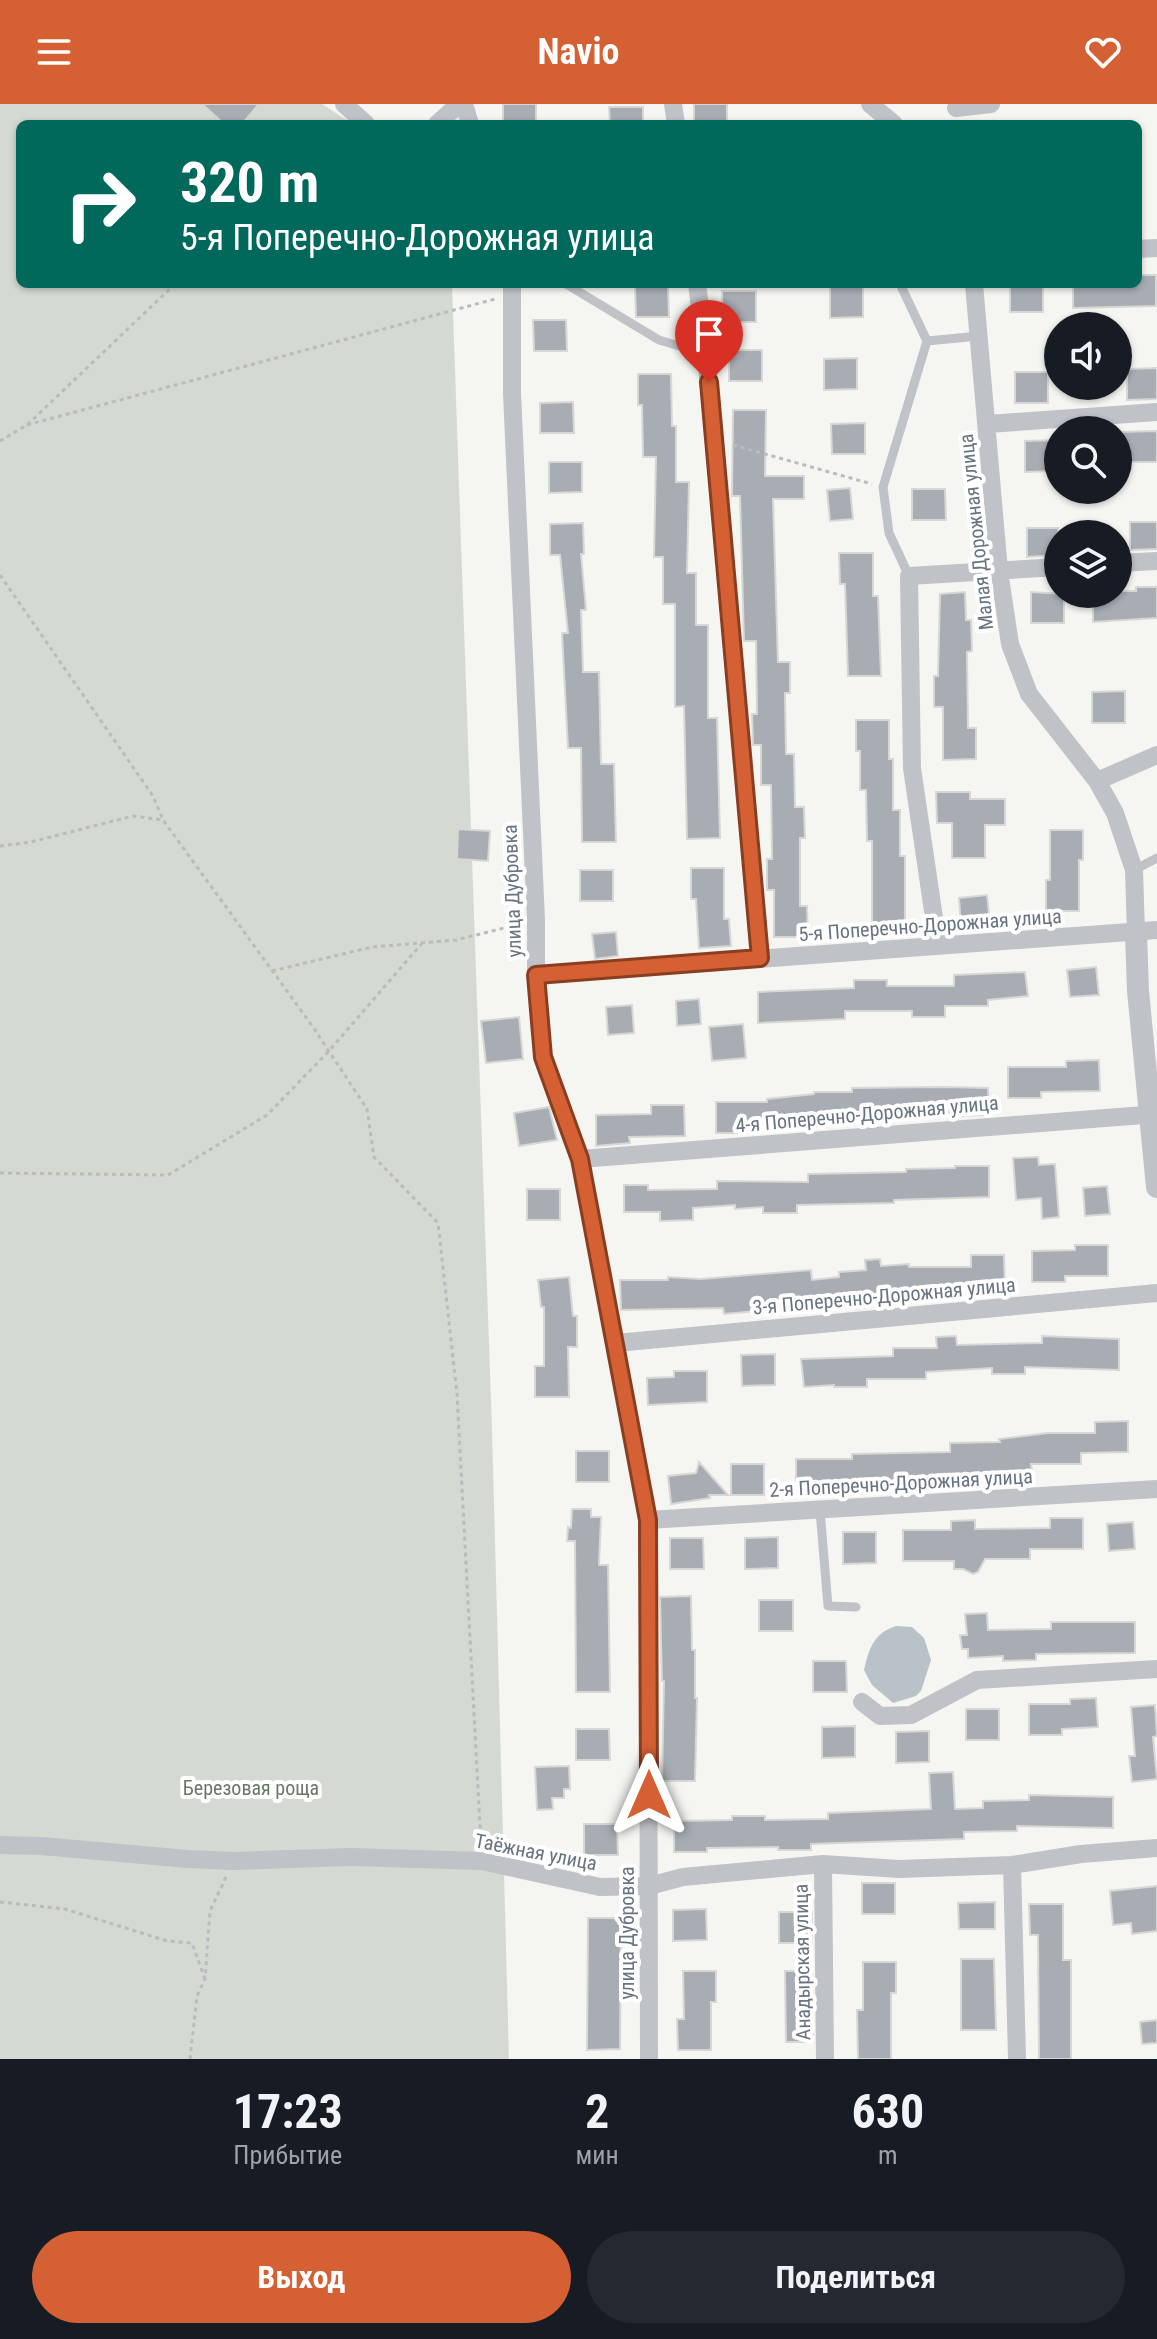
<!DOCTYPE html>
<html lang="ru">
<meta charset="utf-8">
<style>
:root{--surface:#171b24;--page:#242831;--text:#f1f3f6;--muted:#9ea1a6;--accent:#d56033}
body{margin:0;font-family:"Roboto Condensed",sans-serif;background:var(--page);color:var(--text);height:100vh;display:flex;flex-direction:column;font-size:30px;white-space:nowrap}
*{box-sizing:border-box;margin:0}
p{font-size:26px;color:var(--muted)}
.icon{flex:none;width:44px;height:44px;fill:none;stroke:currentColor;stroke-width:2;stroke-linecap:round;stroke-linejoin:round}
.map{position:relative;height:1955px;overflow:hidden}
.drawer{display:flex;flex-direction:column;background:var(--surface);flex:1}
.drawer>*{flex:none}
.banner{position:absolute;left:16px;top:16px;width:1126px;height:168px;border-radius:12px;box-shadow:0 2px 6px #0004;background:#00695c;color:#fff;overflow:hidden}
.tools{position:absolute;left:1044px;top:208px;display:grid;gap:16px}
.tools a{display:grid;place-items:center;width:88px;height:88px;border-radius:50%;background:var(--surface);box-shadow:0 2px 6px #0004;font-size:40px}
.pin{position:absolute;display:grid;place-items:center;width:68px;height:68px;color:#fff;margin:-82px -34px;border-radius:50% 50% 50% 0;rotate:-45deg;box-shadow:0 0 8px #0007}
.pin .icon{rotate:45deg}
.me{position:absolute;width:88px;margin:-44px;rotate:0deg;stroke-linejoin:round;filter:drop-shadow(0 0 6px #0008)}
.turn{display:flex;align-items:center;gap:28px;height:168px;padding:0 32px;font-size:36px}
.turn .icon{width:104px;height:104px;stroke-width:2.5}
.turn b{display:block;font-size:56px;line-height:68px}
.eta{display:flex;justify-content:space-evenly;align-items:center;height:136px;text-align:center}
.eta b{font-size:48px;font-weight:700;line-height:56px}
.primary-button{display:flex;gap:16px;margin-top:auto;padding:16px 32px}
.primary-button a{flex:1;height:92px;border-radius:48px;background:var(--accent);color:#fff;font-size:32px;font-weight:700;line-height:92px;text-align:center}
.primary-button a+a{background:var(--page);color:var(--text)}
header{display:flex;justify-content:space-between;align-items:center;height:104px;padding:0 32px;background:var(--accent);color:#fff;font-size:36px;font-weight:700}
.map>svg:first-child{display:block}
.green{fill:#d4dad2}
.water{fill:#b9c2c8}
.building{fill:#a7adb3;stroke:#d7d7d5;stroke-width:2}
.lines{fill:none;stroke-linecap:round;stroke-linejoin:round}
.path{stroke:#b9bbbe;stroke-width:3;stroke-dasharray:4 4;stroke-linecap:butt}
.service{stroke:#bfc2c6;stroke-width:9}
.minor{stroke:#bfc2c6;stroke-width:18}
.tertiary{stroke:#bfc2c6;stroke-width:22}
.route-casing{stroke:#8a3e21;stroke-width:20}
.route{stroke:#d56033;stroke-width:14}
.labels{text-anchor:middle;stroke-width:8;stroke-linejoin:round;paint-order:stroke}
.street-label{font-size:20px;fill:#677481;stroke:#fff}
.park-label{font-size:20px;fill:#687965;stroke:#fff}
</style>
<header><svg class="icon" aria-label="menu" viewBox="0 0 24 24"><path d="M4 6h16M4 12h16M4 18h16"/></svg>Navio<svg class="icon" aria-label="heart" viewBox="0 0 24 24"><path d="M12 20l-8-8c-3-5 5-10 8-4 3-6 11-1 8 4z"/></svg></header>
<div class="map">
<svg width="1157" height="1955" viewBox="0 0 1157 1955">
<rect width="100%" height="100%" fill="#f5f5f2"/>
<path class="green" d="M0,0H322L353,20H20V180H452L492,1326L509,1955H0Z"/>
<path class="water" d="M896,1522L912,1523L924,1534L931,1556L921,1587L916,1592L893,1599L872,1581L864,1566C869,1544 874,1529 896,1522Z"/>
<path class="building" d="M202,0H259L242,20H224Z
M503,0H536V20H503Z
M694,0H727V18H694Z
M609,3H643V20H610Z
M1138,171H1156V202L1073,204V180H1138Z
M1010,180H1043V208H1010Z
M668,182L669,213H636L635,183Z
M863,182V213L830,214V183Z
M722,187H756V218H723Z
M533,216H566L567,247H534Z
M729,246H762V277H729Z
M857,254V285L824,286V255Z
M1157,264V295L1127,296V265Z
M1015,268H1048V299H1015Z
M638,270H671L672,322H676V378H689L687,469H696V521H708V614H717L720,734L687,735L684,602L675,603V500H663V453H654L656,353H643L642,301H638Z
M573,298L574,329H540V299Z
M733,306H766L765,372H804V395H773L778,558H790V589H785L786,650H794L795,703H804L805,734H800V802H807L808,833H774V786H767V755H772L771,681H761V641H753L752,610H757L756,537H744L740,392H732Z
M865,319V350H832L831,320Z
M1157,327V358H1118V328Z
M1058,336V367L1025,368V337Z
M549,358H582V388L549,389Z
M850,384L853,415L830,417L827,386Z
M912,385H945L946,416H912Z
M1130,418H1157V445L1130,446Z
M583,419L584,450H581L586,506H581L583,568H599L601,660H614L616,738H582L581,644H568L562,529H568L560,451H550V420Z
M1027,424H1058V451L1027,453Z
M839,449H873V492H878L881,572H848L845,480H840Z
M1136,483H1157V514L1093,518V490H1118V487H1136Z
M965,488L966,516H971L972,547L967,548L968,624H976V655L943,656V603H934V572H938L940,490Z
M1031,488L1064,490V519H1031Z
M1125,587V619H1092V588Z
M856,616H889V655H893V706H900V752H905V823L872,824V737H867L866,686H860V647H856Z
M936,688H970V695H1005V721H985V754H952V719H937Z
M458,725L490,727L488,757L457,755Z
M1050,726H1083V756H1079V807H1046V776H1050Z
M691,764H724V815H729L731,842L699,844L696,795H691Z
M580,766H613V797H580Z
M987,791L990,819L961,822L959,794Z
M616,828L618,852L595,855L592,830Z
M1096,863L1099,891L1070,893L1067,866Z
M1025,868L1028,892L988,896V902H945V913H912V907H845V915L758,919V888L854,884V876H887V882H954V871Z
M699,895L701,920L677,922L676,897Z
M632,901L634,929L608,931L606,903Z
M519,913L523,955L486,959L481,917Z
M743,920L746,954L712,957L709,923Z
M1099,956L1100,987L1041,988V994H1008V963H1066V957Z
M943,983L988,984L989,1011L836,1015V1019H805L749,1026V1029H716V998H767V995L814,990V988H852V984Z
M651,1001H684L685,1032L629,1033L630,1039L596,1042V1011L651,1010Z
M549,1003L557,1036L519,1042L514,1009Z
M1038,1053L1039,1061L1055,1060L1059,1113L1042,1115L1041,1094L1016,1096L1013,1054Z
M955,1062H989V1093L894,1096V1099L797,1101V1109H763V1103L735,1105V1101L693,1104V1116L660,1117V1108H624V1081H648V1086L717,1085V1077L808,1078V1070L906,1068V1065L955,1064Z
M1107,1082L1110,1110L1085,1112L1083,1084Z
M527,1085H560V1116H527Z
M1075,1141H1108V1172H1065V1178H1032V1147L1075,1146Z
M971,1151H1004L1005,1182H951V1194H918V1191L869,1196L870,1203L856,1205V1202L842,1204L841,1199L724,1210L723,1204L621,1206L620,1176H668V1173L701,1175L811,1166L812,1176L839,1173V1168L866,1166L865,1156L880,1155L881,1162L909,1160V1163H971Z
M569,1173L573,1212H577V1243H568L569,1293H535V1262H544V1203H541L538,1176Z
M956,1232L957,1241L1042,1239V1232L1119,1235V1266L1025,1263V1270H992V1264L926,1268V1275H867V1283H834V1281L804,1283L801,1255L893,1252V1244H937L936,1233Z
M775,1250V1281L742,1282L741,1251Z
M674,1267H707V1298L648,1301L647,1274L674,1273Z
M1128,1317V1348L1081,1349V1360H1031L1032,1367L1005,1369L936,1370V1379L829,1382V1386H796V1355H852V1350L950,1348V1339L1000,1338L999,1335L1048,1329H1095V1318Z
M576,1347H609V1378H576Z
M699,1358L728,1391H709L710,1394L671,1400L668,1372L696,1369Z
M731,1360H764V1391H731Z
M572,1405H591V1413H601L599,1461H608L610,1588H576L575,1437H567L568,1423L571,1424Z
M1050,1414H1083V1445H1030V1455H985L978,1468L973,1470L963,1465H954V1457H903V1426H951V1417L975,1416V1425L1050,1424Z
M1133,1418L1135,1445L1109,1447L1107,1420Z
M843,1428H876V1459L843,1460Z
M778,1433V1464L745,1465V1434Z
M670,1434H703L704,1465H670Z
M691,1492L692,1546H695V1594H697L695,1677H662L664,1577H662L660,1493Z
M759,1496H793V1527H759Z
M987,1509L988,1526L1051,1525V1518H1135V1549L1036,1550V1556L1003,1557V1552L968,1554V1545H962L960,1531H967L965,1510Z
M813,1557H846L847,1588H813Z
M1096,1594L1098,1623L1062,1625V1631H1029V1600H1070V1595Z
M1155,1601L1157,1632L1153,1633L1157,1675L1132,1678L1129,1652H1135L1131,1603Z
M966,1605H999V1636H966Z
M855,1622V1653L822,1654V1623Z
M576,1625H609L610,1656H576Z
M929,1627V1658L896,1659V1628Z
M569,1662L570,1685H564V1694H552L553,1705L537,1706L535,1663Z
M953,1668L955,1705L983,1704V1697L1029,1696V1691L1113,1693V1724L1017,1722V1727L964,1728V1735L811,1740V1746H778V1743L707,1744V1748H674V1717L732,1716V1712H765V1716L828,1715V1709L931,1705L929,1669Z
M584,1720H617L618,1751H584Z
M862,1779H895V1810H862Z
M1157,1782V1827L1132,1830L1131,1819L1113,1821L1110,1787Z
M995,1798V1825H959L958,1799Z
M1029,1800H1063V1856H1071V1955H1039L1038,1831H1030Z
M706,1805L707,1836L673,1837V1806Z
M779,1808H812V1839H779Z
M588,1814H621L620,1945L587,1946Z
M961,1855H994L996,1926H961Z
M863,1858H896V1889H891V1955H858L857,1906H863Z
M683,1867H716V1898H711V1946H678L677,1915H684Z
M785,1867H812L813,1938H786Z
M1157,1916V1939L1142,1940L1140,1918Z"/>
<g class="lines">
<path class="path" d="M27,321L495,195
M0,337L27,321L175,180
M733,341L872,380
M0,471L153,692L163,716L313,923L367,1005L374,1053L438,1119L457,1290L481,1741
M0,742L31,738L133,712L163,716
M272,867L372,843L456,836L520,820
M0,1069L168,1071L267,1011L329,947L423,838
M0,1798L65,1805L167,1837L192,1839L205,1875
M190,1955L197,1892L205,1875L210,1807L226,1773"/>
<path class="service" d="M566,180L659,236L706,250
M900,180L927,237L883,383L889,429L909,472
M927,237L979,232
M1134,766L1157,754
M820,1406L828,1502L856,1503"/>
<path class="minor" d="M344,0L366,20
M464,0L470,20
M673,0L676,20
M870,0L894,20
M956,4L991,0
M437,20L459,0
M1138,145L1157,144
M512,180V289L536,816V871L543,953L580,1055L648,1416L649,1955
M697,180L706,250L760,854
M974,180L999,467L1010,540L1029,590L1097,677L1115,709L1134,766L1136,829
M988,320L1157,308
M1118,459L1157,457
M1097,677L1157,651
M938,841L912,664L909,472L1058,463
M536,871L1157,826
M580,1055L1157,1010
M616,1239L1157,1189
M648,1416L1157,1385
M862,1598L880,1612L911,1611L977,1576L1157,1565
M0,1741L42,1742L187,1755L234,1757L351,1753L482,1757L600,1783L649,1782L683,1773L823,1760L899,1765L1012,1761L1081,1750L1157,1744
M823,1760L825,1955
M1012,1761L1017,1955"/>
<path class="tertiary" d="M1136,829L1138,887L1157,1083"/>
</g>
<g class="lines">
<defs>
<path id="route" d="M649,1691L648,1416L580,1055L543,953L536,871L760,854L709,278"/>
</defs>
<use href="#route" class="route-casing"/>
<use href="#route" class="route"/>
</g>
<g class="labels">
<g class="street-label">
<text transform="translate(976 428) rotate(-96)" y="7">Малая Дорожная улица</text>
<text transform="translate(512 787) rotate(-92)" y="7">улица Дубровка</text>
<text transform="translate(930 821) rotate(-4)" y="7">5-я Поперечно-Дорожная улица</text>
<text transform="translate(867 1010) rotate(-5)" y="7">4-я Поперечно-Дорожная улица</text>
<text transform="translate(884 1192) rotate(-5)" y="7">3-я Поперечно-Дорожная улица</text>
<text transform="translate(901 1379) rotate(-3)" y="7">2-я Поперечно-Дорожная улица</text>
<text transform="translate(536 1748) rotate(11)" y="7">Таёжная улица</text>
<text transform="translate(627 1829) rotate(-90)" y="7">улица Дубровка</text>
<text transform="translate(802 1858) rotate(-91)" y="7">Анадырская улица</text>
</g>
<g class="park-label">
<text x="251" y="1691">Березовая роща</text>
</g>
</g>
</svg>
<div class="tools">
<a><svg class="icon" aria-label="sound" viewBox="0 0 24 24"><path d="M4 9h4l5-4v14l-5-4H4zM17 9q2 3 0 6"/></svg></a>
<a><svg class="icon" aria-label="search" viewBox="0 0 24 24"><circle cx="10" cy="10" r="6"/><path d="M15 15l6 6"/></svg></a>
<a><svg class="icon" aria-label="layers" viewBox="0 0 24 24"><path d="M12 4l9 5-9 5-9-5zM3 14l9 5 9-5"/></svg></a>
</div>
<div class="pin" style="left:709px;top:278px;background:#d93025"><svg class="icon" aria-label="arrive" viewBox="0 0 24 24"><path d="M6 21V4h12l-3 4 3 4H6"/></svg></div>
<svg class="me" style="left:649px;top:1691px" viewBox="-20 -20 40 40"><path d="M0-17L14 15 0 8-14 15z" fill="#d56033" stroke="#fff" stroke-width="4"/></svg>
<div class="banner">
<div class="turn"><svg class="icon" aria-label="right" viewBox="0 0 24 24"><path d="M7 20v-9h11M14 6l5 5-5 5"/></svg><div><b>320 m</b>5-я Поперечно-Дорожная улица</div></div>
</div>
</div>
<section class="drawer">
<div class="eta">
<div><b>17:23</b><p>Прибытие</p></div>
<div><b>2</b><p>мин</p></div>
<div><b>630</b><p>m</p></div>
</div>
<div class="primary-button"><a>Выход</a><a>Поделиться</a></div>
</section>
